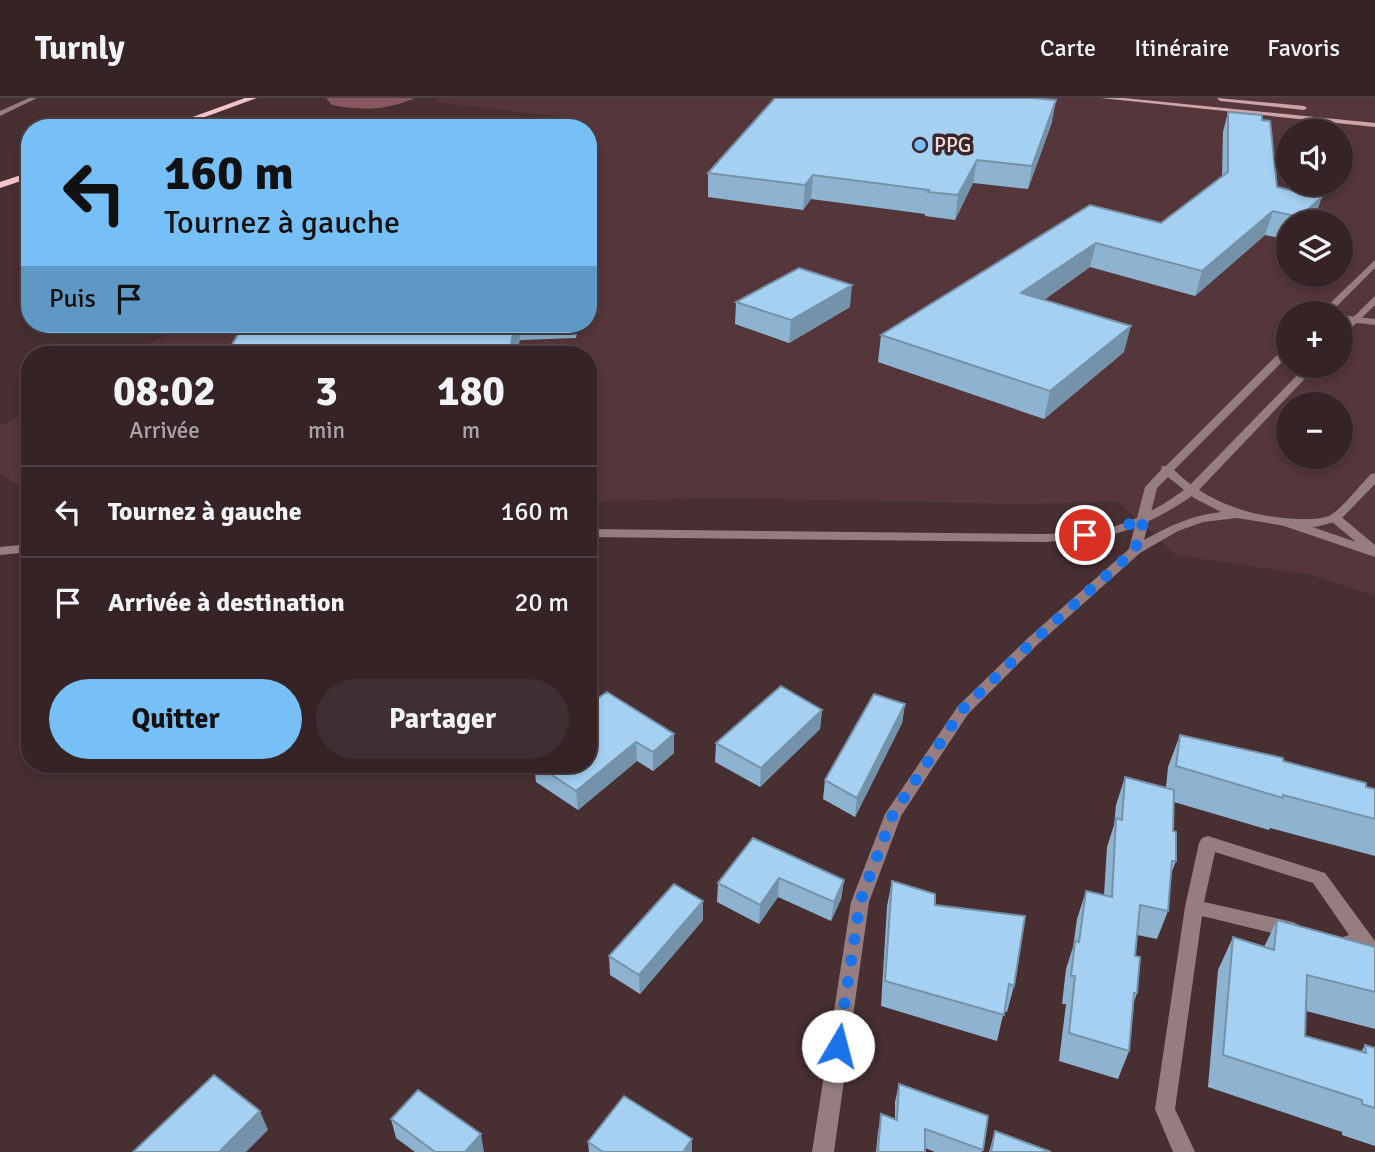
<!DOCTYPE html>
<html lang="fr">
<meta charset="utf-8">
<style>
:root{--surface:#352326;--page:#402f32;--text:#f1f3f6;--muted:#aaa4a7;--line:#4f4043;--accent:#77bff7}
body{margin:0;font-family:Signika,sans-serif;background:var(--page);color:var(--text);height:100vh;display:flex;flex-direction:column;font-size:26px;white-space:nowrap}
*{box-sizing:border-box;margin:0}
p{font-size:23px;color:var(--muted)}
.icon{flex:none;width:38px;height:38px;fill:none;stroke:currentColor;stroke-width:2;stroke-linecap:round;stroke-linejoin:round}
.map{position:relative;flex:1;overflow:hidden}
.details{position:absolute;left:21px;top:248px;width:576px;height:427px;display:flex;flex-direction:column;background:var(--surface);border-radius:28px;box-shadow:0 4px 10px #0003,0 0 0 2px var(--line)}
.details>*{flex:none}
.hud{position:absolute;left:21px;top:21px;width:576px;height:214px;border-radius:28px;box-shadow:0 4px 10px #0003,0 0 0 2px var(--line);background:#77bff7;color:#111;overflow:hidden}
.tools{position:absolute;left:1276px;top:21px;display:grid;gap:14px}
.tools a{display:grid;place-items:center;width:77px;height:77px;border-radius:50%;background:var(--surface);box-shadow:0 4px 10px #0003,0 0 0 2px var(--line);font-size:35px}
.pin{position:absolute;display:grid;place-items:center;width:60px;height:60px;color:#fff;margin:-30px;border:4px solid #fff;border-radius:50%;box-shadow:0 2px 7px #0007}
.me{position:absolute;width:77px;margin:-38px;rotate:8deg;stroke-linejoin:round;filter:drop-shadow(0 0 5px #0008)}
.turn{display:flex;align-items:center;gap:24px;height:147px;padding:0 28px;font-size:32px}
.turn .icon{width:91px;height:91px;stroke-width:2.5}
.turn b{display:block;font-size:49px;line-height:60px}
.then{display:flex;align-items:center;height:66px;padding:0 28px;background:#0003;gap:14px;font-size:26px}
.eta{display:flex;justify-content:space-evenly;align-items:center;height:119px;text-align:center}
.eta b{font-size:42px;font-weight:700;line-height:49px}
.action{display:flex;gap:14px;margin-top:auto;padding:14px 28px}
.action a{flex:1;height:80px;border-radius:42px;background:var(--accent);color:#111;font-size:28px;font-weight:700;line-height:80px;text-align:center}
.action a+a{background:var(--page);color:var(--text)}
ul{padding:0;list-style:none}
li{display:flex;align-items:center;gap:21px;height:91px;padding:0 28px;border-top:2px solid var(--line)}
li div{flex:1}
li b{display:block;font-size:26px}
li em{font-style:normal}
header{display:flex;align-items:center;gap:42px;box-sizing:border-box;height:98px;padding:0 35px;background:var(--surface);border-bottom:2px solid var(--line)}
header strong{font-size:33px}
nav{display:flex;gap:38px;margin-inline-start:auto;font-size:24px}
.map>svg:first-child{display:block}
.built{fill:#55363a;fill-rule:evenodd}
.water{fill:#88565e}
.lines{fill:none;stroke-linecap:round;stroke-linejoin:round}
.service{fill:#967e80;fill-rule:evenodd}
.minor{fill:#967e80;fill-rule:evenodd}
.tertiary{fill:#967e80;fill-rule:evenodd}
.secondary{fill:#cba5aa;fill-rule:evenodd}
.primary{fill:#f5c4ca;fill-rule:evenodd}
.wall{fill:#8eb3d0}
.shaded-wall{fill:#7492a9}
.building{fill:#a5d0f2;stroke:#7492a9;stroke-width:2}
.route{stroke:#1a73e8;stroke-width:12;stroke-dasharray:0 21.6}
.poi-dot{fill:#77bff7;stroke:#3c2528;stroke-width:2.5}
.labels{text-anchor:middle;stroke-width:7;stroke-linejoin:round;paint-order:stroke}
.far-poi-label{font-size:21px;fill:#ecdcde;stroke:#3c2528;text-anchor:start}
</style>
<header>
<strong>Turnly</strong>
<nav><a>Carte</a><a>Itinéraire</a><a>Favoris</a></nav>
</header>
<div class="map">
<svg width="1375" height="1054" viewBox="0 0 1375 1054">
<rect width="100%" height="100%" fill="#472f32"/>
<path class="built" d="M441,0H1375V498L1311,477L1176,457L1118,404L1018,406L717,400L588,404V257H129L187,226H588V30H546L564,19L434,4ZM1288,33H1340V86H1288ZM1288,124H1340V177H1288ZM1288,215H1340V268H1288ZM1288,306H1340V359H1288Z
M30,312V394L0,377V328Z"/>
<path class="water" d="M326,0H415C388,12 361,13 332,7Z"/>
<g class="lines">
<path class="service" d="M1375,198V207L1340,241V232Z
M1306,268H1317L1196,395C1170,414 1139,430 1107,438C1088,443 1066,442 1046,444L588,439V431L1046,436C1064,435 1082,434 1100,432C1131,426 1163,408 1188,389Z
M1335,416L1339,417L1375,447V459L1281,427L1279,424L1281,421H1289L1356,444L1331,423L1329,420Z
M30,446V454L0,457V449Z"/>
<path class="minor" d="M29,0H37L0,18V13Z
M1340,217L1375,221V227L1340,223Z
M1208,738L1325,775L1375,843V853L1368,856L1343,849L1341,844L1343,839L1349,837L1313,785L1215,754L1204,804L1293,824L1299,827L1302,832L1299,837L1293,840L1202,818L1175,1011L1195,1054H1173L1155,1011L1185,809L1199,745L1202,740Z"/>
<path class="tertiary" d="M1375,162V170L1330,215H1320Z
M1288,249V258L1174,372C1208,405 1251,419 1297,421C1307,421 1319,422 1329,418C1341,412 1360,387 1371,376L1375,375V386L1339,423L1315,429L1285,428L1237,420L1203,424L1178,433L1140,455L1038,546L968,616L901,718L869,804L834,1054H812L851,804L885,716L958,608L1028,540L1129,451L1145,389L1161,372L1162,368H1166L1284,250ZM1168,379L1194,400L1221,414C1192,417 1169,428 1144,442L1157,390Z"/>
<path class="secondary" d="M1101,0H1124L1375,25V29Z
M1217,0L1304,8L1307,10L1304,12L1220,3Z"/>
<path class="primary" d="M245,0H257L175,30H162Z
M30,74V80L0,90V84Z"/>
</g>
<path class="wall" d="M1228,14L1262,22L1277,89L1314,122L1312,124H1288V142L1265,137L1195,198L1090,169L1044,202L1124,254L1044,321L878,264L881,237L1090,107L1161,125L1222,78L1223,34Z
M1052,24L1028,91L973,85L955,122L925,118V116L811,101L803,112L708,99V75Z
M736,204L850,209L789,245L735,226Z
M244,226H578L576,240L520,242Z
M905,606L902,625L855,719L823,701L825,682Z
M588,607L674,636V655L653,673L637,663L578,712L536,684L534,667H588Z
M822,612L820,631L760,689L715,664L716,645Z
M1180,637L1283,663L1375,691V758L1270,730L1269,732L1174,704L1173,733L1176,763L1171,776L1168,813L1157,841L1137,837L1135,858L1137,895L1134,904L1129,953L1118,981L1059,963L1066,906H1062L1066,871L1073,849L1077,821L1086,793L1104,797L1107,749L1114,727L1116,707L1125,679L1166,689L1168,669Z
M753,740L844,782L841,801L831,823L778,799L759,826L717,804L718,785Z
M892,783L935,807L1014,888L1007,914L1004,913L997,943L881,908L887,808Z
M703,822L640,896L610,877L609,858Z
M1277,822L1375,849V931L1306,913L1305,938L1361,954L1365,947L1375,950V1048L1342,1037V1034L1208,989L1218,872L1233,839L1264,849Z
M899,986L988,1018L982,1054H935L925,1050V1054H876L878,1034L881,1016L895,1021V1004Z
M391,1021L484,1054H415L396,1040Z
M995,1033L1051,1054H989Z
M588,1044L692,1054H589Z"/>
<path class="shaded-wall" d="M1056,2L1052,24L1028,91L1032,68Z
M977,62L973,85L955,122L958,97Z
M813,77L811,101L803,112L805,87Z
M1322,99L1314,122L1312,124H1297L1299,119Z
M1273,113L1265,137L1195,198L1202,173Z
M1096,145L1090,169L1016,221L1021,195Z
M852,187L850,209L789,245L791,222Z
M515,226H519L520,242L517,257H509Z
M575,226H578L576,240Z
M1131,228L1124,254L1044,321L1050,293Z
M905,606L902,625L855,719L857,700Z
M822,612L820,631L760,689L761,670Z
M674,636V655L653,673V654Z
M636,644L637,663L578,712L576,693Z
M779,780L778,799L759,826L760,807Z
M844,782L841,801L831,823L834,804Z
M703,803V822L640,896L639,877Z
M260,1013L268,1032L246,1054H219Z
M481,1036L484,1054H465Z
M692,1041V1054H683Z"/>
<path class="building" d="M775,0H1031L1056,2L1032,68L977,62L958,97L928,94L929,92L813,77L805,87L708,75Z
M1228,14L1262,17V22L1270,23L1277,89L1322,99L1299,119L1273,113L1202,173L1096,145L1021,195L1131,228L1050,293L881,237L1090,107L1161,125L1228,74Z
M799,170L852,187L791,222L736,204Z
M244,226H515L509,257H226Z
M781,588L822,612L761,670L716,645Z
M607,594L674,636L653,654L636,644L576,693L537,667H588V623L596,617L588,612V607Z
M874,596L905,606L857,700L825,682Z
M1180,637L1283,660V663L1366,685V689L1375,691V721L1283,697V700L1176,668Z
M1125,679L1174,692L1173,733L1176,734V763H1172L1168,813L1140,807L1135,858L1140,859L1137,895H1134L1129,953L1069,935L1075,878H1071L1075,843L1079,844L1086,793L1112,799L1116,720L1122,722Z
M753,740L844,782L834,804L779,780L760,807L718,785Z
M892,783L935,796V807L1025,818L1014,888L1009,886L1004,917L885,883Z
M674,786L703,803L639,877L609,858Z
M1277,822L1375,849V894L1307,877L1305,938L1366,955L1365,947L1375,950V1010L1362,1006V1002L1223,957L1233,839L1274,852Z
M214,977L260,1013L219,1054H133Z
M899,986L988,1018L983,1052L925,1031V1054H878L881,1016L897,1022Z
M418,992L481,1036L465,1054H435L391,1021Z
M624,998L692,1041L683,1054H603L588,1044Z
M995,1033L1051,1054H991Z"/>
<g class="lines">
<path class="route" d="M838,948L860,804L893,716L962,612L1033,543L1135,452L1144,421L1104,435L1085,437"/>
</g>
<circle class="poi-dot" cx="920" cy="47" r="7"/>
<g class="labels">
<g class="far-poi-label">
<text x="934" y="54">PPG</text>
</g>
</g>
</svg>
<div class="tools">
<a><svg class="icon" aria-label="sound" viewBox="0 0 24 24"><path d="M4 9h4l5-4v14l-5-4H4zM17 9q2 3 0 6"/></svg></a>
<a><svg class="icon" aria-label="layers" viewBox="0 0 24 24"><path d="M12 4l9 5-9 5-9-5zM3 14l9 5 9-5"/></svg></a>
<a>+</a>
<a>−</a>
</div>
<div class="pin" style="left:1085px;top:437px;background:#d93025"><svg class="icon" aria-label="arrive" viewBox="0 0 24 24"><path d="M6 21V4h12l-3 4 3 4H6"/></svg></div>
<svg class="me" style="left:838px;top:948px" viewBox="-20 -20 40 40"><circle r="19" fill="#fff"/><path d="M0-13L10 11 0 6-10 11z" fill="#1a73e8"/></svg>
<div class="hud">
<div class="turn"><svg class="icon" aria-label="left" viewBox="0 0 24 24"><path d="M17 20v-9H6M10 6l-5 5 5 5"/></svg><div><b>160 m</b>Tournez à gauche</div></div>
<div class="then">Puis<svg class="icon" aria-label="arrive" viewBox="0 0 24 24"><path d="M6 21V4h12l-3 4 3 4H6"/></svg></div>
</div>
<section class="details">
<div class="eta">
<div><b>08:02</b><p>Arrivée</p></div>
<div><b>3</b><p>min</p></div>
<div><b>180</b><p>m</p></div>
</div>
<ul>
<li><svg class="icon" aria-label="left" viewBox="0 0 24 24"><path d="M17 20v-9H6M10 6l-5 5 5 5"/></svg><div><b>Tournez à gauche</b></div><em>160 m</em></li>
<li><svg class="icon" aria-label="arrive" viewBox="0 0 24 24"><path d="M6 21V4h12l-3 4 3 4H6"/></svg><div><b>Arrivée à destination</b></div><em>20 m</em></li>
</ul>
<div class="action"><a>Quitter</a><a>Partager</a></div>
</section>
</div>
